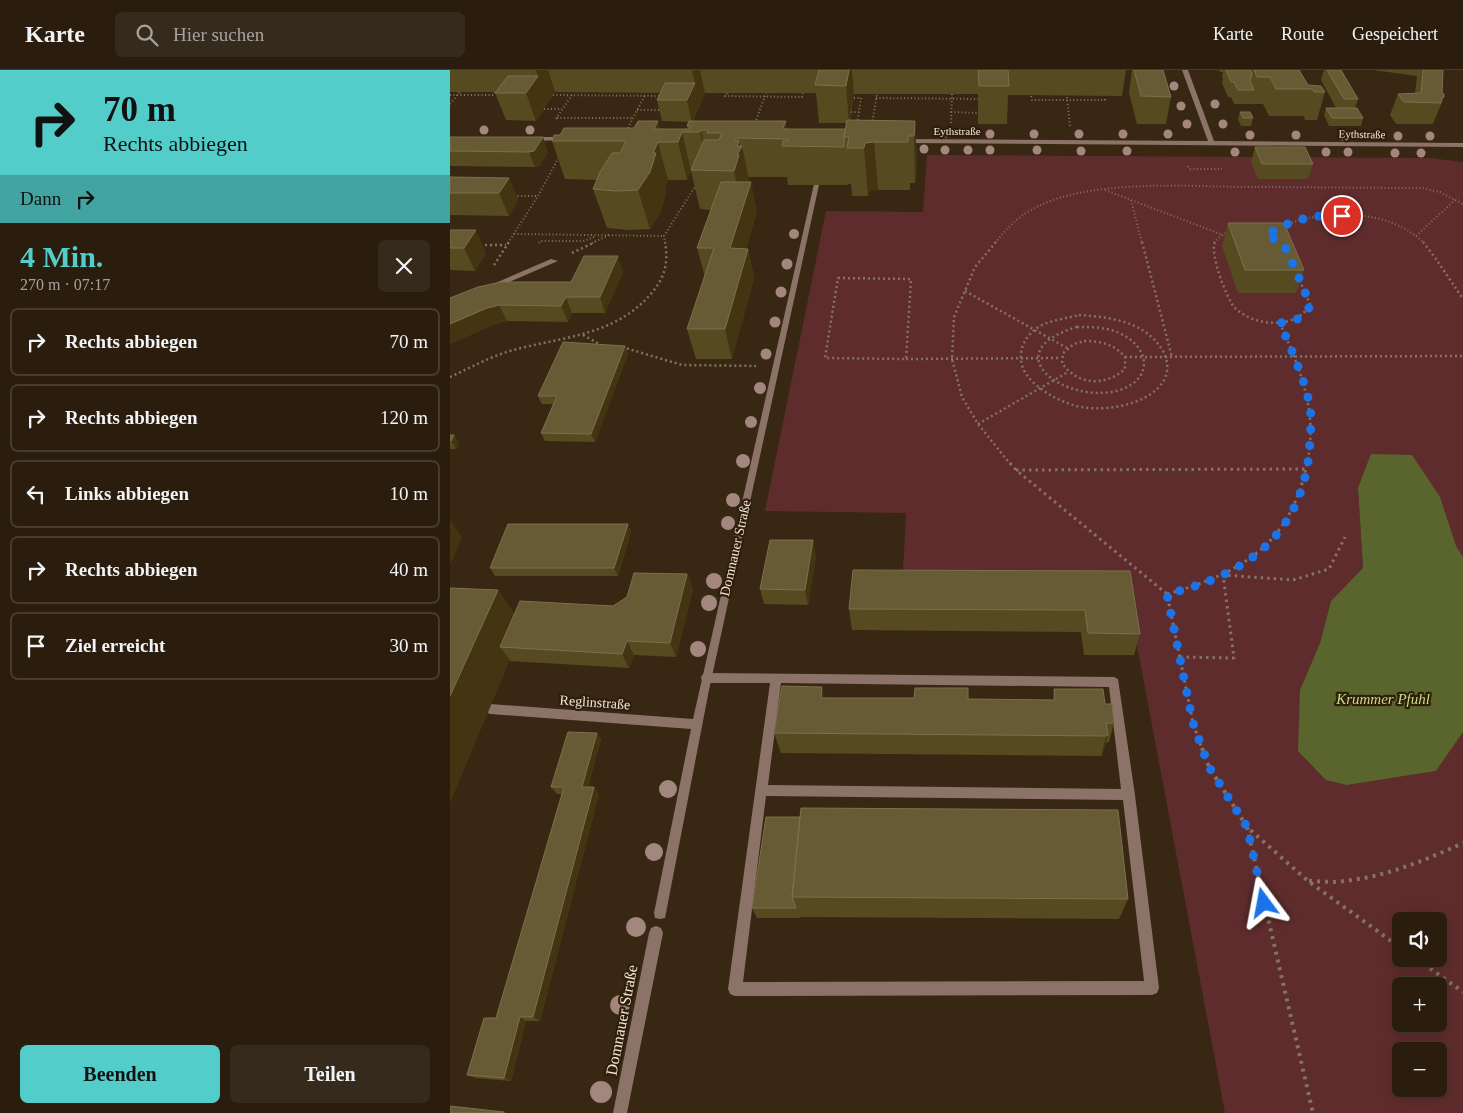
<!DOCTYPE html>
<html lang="de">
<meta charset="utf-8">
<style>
:root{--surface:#2a1d0e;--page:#362a1c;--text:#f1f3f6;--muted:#a5a29e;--line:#463b2e;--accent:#53cdca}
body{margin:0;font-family:Georgia,serif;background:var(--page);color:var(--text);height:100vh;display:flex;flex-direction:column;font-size:19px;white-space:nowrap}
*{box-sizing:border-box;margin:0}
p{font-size:16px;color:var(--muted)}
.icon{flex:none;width:28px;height:28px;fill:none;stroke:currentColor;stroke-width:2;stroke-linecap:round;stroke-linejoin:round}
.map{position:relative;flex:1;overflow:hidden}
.side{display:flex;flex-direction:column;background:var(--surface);width:450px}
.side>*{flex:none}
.hud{background:#53cdca;color:#111;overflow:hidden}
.controls{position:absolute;left:942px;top:842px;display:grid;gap:10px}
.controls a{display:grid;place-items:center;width:55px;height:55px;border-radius:8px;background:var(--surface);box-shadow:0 2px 12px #0003,0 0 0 1px var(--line);font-size:25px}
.pin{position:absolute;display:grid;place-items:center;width:42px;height:42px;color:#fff;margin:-21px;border:2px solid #fff;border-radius:50%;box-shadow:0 1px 5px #0007}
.me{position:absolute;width:55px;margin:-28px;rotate:347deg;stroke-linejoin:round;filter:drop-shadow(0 0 4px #0008)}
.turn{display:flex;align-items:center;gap:18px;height:105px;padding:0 20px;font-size:22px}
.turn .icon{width:65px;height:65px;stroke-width:2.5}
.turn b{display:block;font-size:35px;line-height:42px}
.then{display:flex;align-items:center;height:48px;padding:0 20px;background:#0003;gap:10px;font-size:19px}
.round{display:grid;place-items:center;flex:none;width:52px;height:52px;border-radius:8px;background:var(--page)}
.headline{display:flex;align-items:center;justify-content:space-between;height:85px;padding:0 20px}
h1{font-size:30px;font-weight:600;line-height:38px;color:var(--accent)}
.cta{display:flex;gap:10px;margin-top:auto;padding:10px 20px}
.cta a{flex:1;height:58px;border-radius:8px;background:var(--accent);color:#111;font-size:20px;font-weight:600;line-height:58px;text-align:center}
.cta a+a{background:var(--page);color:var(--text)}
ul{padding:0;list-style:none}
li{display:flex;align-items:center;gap:15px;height:68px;margin:0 10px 8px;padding:0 10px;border:2px solid var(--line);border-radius:8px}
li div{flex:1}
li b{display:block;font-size:19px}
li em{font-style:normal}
header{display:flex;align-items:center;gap:30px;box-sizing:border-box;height:70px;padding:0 25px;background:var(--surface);border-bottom:1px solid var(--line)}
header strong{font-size:24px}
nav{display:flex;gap:28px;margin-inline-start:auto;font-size:18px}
.search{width:350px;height:45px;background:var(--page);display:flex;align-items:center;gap:12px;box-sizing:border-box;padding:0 18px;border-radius:8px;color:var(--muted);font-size:19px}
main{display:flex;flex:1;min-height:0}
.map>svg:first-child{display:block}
.green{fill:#5f2c2d;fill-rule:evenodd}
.water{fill:#5a652e}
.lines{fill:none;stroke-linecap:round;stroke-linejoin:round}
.path-far3{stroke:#827362;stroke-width:2;stroke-dasharray:1 2.5;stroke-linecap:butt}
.path-far2{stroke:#827362;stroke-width:2.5;stroke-dasharray:2 3;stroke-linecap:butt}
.path-far1{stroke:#827362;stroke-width:3;stroke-dasharray:2.5 4;stroke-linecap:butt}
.path{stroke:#827362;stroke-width:4;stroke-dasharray:3 5;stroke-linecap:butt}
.lane{fill:#8c7368;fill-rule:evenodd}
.street{fill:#8c7368;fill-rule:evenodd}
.tree{fill:#a3867d}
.wall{fill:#564a20;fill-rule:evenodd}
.shaded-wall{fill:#433512}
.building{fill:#665b34;stroke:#7c704e}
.route{stroke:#1a73e8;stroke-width:9;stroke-dasharray:0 16.2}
.labels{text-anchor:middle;stroke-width:4.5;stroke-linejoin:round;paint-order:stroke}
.far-street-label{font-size:11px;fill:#f1e6d9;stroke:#2e1e0a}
.street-label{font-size:14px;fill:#f1e6d9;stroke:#2e1e0a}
.water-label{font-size:15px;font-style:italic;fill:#cadd89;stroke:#2e1e0a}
.near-street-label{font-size:16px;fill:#f1e6d9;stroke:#2e1e0a}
</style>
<header>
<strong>Karte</strong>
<div class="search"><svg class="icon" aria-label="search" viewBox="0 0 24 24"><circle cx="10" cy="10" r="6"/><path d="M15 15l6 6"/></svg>Hier suchen</div>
<nav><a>Karte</a><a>Route</a><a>Gespeichert</a></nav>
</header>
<main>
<section class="side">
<div class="hud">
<div class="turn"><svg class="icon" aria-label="right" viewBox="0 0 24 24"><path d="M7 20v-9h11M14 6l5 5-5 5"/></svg><div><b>70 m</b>Rechts abbiegen</div></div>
<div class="then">Dann<svg class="icon" aria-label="right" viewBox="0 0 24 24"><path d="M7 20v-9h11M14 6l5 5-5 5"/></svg></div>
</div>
<div class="headline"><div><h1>4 Min.</h1><p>270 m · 07:17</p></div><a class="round"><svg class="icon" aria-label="close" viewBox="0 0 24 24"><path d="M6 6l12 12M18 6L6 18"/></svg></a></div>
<ul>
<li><svg class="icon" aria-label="right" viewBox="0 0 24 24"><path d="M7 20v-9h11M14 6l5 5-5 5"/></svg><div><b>Rechts abbiegen</b></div><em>70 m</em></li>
<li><svg class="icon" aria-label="right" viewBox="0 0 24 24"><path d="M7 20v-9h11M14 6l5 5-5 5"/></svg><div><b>Rechts abbiegen</b></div><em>120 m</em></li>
<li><svg class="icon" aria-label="left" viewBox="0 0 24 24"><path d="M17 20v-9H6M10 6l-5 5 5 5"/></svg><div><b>Links abbiegen</b></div><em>10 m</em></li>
<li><svg class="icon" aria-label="right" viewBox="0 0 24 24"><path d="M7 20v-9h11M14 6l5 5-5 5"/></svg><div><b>Rechts abbiegen</b></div><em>40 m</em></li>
<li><svg class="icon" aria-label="arrive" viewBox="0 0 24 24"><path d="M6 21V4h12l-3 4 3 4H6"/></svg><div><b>Ziel erreicht</b></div><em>30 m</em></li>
</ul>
<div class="cta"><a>Beenden</a><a>Teilen</a></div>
</section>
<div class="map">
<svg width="1013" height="1043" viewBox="0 0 1013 1043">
<rect width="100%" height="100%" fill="#382713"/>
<path class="green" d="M477,85L979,88L1013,92V487L1006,476L908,418L913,498L881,531L870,573L850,620L897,715L986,701L1013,662V1043H775L677,522L452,521L456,443L315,441L376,141L473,142ZM951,851H989V889H951ZM951,916H989V954H951ZM951,981H989V1019H951Z"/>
<path class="water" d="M921,384L962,385L990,427L1006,476L1013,487V662L986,701L897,715L876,710L848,681L850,620L870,573L881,531L913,498L908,418Z"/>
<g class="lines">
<path class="path-far3" d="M277,23L275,26L352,27L353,23
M0,25H43L45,22
M103,25L213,26
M581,26L582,30H655V27
M617,27L620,56
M404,28H411L407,54
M426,28L528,29
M0,34L10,22
M94,39H112
M187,40H212
M401,42H409
M501,42L528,43
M107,48H183
M106,49L122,25
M305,53L316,23
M501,53L502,24
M422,54L427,24
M178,58L195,25
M738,96L740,99H772
M655,120L773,165
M64,126H88
M681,130L692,173
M832,156C875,139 939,138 974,173
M64,164L214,166
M966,166L1006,129
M58,173L88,126L109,87
M89,173L90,171H134L146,166
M142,173L159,165
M215,173L214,166L246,115
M545,173C556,160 566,148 581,140C634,109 734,116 794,117C853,117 913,118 972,118L990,122L1013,134
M764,173C780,151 812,163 831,173"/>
<path class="path-far2" d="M546,172L525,197L504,247L502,289L512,327L528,354L561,395
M692,172L722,287
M765,172C759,182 777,230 785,238C805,257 847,260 860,234L834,175L828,172
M973,172L986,189L1013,229
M30,175H56
M122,183L145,172
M44,195L59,172
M388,208L461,209L456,289L375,288Z
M515,221L617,278
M629,245C660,247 695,251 713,281C718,290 719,301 714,310C699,337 646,344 620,334C606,329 595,323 584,313C563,295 568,268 592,255C603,250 618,248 629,245Z
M830,253C851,303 868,339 857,395
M627,257C641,257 656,257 669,263C699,276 705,308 670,320C616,336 542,282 627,257Z
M133,265L151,275
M634,271C651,271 664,274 675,287V299C655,317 627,315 612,293L613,283L624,274Z
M172,277L232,295L306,296
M675,287L1013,286
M456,289L611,288
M0,307C22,297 43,285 67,279C114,267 163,265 198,227C214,210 219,195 215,172
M528,354L618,302"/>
<path class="path-far1" d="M560,393L566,400L717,524L743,653L752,679
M566,400L857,399
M717,524C792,503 841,474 857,393
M730,587L784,588L773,505L843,510L879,499L895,467"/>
<path class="path" d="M752,678L759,697L797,757L858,811L951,878
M797,757L863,1043
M859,811C871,811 883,813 894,811C935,807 976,790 1013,773
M967,889L1013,922"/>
<path class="lane" d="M256,603L664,607L668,609L685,725L709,918L707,923L702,925L285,926L280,924L278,919L320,613H256L252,611L251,608L252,605ZM331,613L659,617L671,719L318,715ZM316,726L673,730L694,911L293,912Z"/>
<path class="street" d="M732,0H738L764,71L1013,73V77L453,73L450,71L453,69L758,71Z
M114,67L116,68V70L81,71L78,69L81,67Z
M364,114L369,115L259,620L216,843L215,848L210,849L205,848L204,843L241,659L40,644L36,642L34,639L36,636L40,634L243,649Z
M101,189L108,191L43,219L36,217Z
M206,856L211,858L213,863L177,1043H163L199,863L201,858Z"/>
</g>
<g class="tree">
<circle cx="724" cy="16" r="4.5"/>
<circle cx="765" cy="34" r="4.5"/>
<circle cx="731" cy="36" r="4.5"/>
<circle cx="737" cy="54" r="4.5"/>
<circle cx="773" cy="54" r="4.5"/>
<circle cx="34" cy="60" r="4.5"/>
<circle cx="80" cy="60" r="4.5"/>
<circle cx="496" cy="63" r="4.5"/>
<circle cx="540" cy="64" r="4.5"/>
<circle cx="584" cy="64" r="4.5"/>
<circle cx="629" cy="64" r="4.5"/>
<circle cx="673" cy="64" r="4.5"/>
<circle cx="718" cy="64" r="4.5"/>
<circle cx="800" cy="65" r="4.5"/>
<circle cx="846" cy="65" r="4.5"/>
<circle cx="893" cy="66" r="4.5"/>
<circle cx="948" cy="66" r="4.5"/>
<circle cx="980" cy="66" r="4.5"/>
<circle cx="474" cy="79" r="4.5"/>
<circle cx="495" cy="80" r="4.5"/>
<circle cx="518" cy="80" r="4.5"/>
<circle cx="540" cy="80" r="4.5"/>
<circle cx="587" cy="80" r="4.5"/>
<circle cx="631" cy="81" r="4.5"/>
<circle cx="677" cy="81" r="4.5"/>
<circle cx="785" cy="82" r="4.5"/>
<circle cx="876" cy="82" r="4.5"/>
<circle cx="898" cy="82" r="4.5"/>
<circle cx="945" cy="83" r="4.5"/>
<circle cx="971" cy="83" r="4.5"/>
<circle cx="344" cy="164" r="5"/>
<circle cx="337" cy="194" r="5.5"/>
<circle cx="331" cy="222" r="5.5"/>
<circle cx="325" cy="252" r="5.5"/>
<circle cx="316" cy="284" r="5.5"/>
<circle cx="310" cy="318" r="6"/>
<circle cx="301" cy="352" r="6"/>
<circle cx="293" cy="391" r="7"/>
<circle cx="283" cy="430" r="7"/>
<circle cx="278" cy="453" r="7"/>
<circle cx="264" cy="511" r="8"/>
<circle cx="259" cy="533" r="8"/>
<circle cx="248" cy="579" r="8"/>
<circle cx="218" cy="719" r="9"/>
<circle cx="204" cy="782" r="9"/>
<circle cx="186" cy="857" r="10"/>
<circle cx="170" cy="935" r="10"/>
<circle cx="151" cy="1022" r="11"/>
</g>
<path class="wall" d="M0,0H676L672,26L558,25L557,54H528V24H404L400,50L465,51L467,98L465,113H460V120H428L419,121L418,126H402L401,114H398V115H338L337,107H298L307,141L296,179H298L304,208L282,289H246L237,259L255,207L247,178L261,140L250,139L241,101L237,110H218L215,118L216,122L211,141L200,159L179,160L157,158L143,119L147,110L115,109L102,71L210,59H238L237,56L239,52L212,51L207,30L211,23L105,22L86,51L56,50L45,23L46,22H0ZM255,23H366L369,53H396L395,59H337L243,51Z
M682,0H713L721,27L716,54H687L679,23Z
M769,0H849L858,15L875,22L867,50H855L854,46H819L813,34H784L781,27H778L772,13L773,9L772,6L773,2H770Z
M874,0H891L908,29L905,38L913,48L911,56H879L874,45L876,38H886L871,10Z
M923,0H996H993L992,23L994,27L983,54H946L940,45L948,24L965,23L967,6Z
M790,42L803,48L801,56H791L788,49Z
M0,67L98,82L90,96L85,97L0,96Z
M805,77L863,94L858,109H808L801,92Z
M0,107L59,108L68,130L59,146L0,145Z
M778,153L854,200L846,223H788L772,176Z
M0,160L36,183L25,201L0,200Z
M173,202L155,243H122L118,252L57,251L45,254L0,274V228L121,212Z
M175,276L178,284L145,372L95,371L91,363L104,334H92L88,326Z
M0,365H4L9,373L6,379H0Z
M178,454L181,462L168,506H45L40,498Z
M366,486L358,535L314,534L310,519Z
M680,501L690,564L684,585H634L631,562L402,560L399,539Z
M237,504L243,519L226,587L184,585L179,598L60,591L0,518L48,520L64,544L163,536Z
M604,619L655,634L664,653L659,672L656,673L652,685L651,686L331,683L324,663L375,628L603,630Z
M147,663L151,669L138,717H144L149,724L90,951H76L61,1011L25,1008L17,1005L46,948L112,724H107L101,717Z
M316,747L678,829L669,849L350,847V848H307L302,838Z"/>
<path class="shaded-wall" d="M86,0H98L105,22L86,51L76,23L88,6Z
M242,0H250L255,23L250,35Z
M399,0H402L404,24L399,53L396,16Z
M245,13L250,35L242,52L237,30Z
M208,51L213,72H208L218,110L215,118L216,122L211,141L200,159L188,120L203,83L204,59Z
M336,51L340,76L338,69L333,58Z
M465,51L467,98L465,113L464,66Z
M251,60L259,99V101L250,62Z
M232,62L241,101L237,110L228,72Z
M93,67L98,82L90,96L85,97L79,82Z
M284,68L288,84L287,76L289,71L291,79L292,76L300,114L292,140L284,101Z
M424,72L428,120L419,121L418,126L414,78L415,73Z
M59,108L68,130L59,146L49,123Z
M301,112L307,141L287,208L280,178Z
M26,160L36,183L25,201L14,178Z
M298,179L304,208L282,289L275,259Z
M168,186L173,202L155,243L150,227Z
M116,227L122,243L118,252L111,236Z
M49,235L57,251L45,254L0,274V254L37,238Z
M175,276L178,284L145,372L141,364Z
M4,365L9,373L6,379L1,371Z
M0,450L12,468L0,495Z
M178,454L181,462L168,506L164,498Z
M363,470L366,486L358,535L355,520Z
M237,504L243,519L226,587L220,573Z
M48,520L74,558L50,577L60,590L0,733V626Z
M177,571L184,585L179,598L172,584Z
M372,617L377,637L371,628Z
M147,663L151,669L136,724L132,717Z
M658,665L652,685L651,686L656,666Z
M144,717L149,724L90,951L83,947Z
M70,947L76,951L61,1011L54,1008Z"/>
<path class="building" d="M369,0H399L396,16L365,15Z
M528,0H558L559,16H529Z
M684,0H713L721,27L691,26Z
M776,0H800L802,3L800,11L804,20H788L784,12H781Z
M804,0H849L858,15L871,16L875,22H864L862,19H826L820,7H807Z
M877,0H891L908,29H894Z
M973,0H993L992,23L994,24V27H992L991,33L954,32L948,24L971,23Z
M58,6H88L76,23H45Z
M215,13H245L237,30H207Z
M876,38H907L913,48H882Z
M790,42H800L803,48H793Z
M397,50L465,51L464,66H458V72H424L415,73L414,78H397L399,67H394Z
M188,51H208L204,59H239L240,56H237L239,51H336L333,58L335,59H395L394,67V77L332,76L333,71H337L338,69L284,68V70L289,71L287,76H292L287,85H289L284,101L241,100L254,70H269L272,63H257L258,60H251L250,62H232L228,72H208L203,83H206L200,102L188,120L166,121L143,119L150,102L162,83H170L176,71H102L104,65H110L114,58H184Z
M0,67H93L84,81L79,82L0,81Z
M805,77H855L863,94H812Z
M0,107L59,108L49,123H0Z
M271,112H301L280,178L298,179L275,259H237L264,178H247Z
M778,153H834L854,200H795Z
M0,160H26L14,178H0Z
M134,186H168L150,227H116L111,236L49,235L37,238L0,254V228L28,217L51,212H121Z
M113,272L175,276L141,364L91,363L107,326H88Z
M0,365H4L1,371H0Z
M58,454H178L164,498H40Z
M320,470H363L355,520L310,519Z
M403,500L680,501L690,564L638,563L635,540L399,539Z
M184,503L237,504L220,573L177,571L172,584L50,577L70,531L163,536L177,527Z
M0,518L48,520L0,626Z
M332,616L372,617L371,628H464L465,618H518V629L605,630L604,619H653L655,634H662L664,653H656L658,665L656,666L324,663Z
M118,662L147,663L132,717H144L83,947H70L54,1008L17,1005L34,948H46L114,717H101Z
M351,738L668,740L678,829L342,827Z
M316,747H350L342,827L346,838H302Z
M0,1036L54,1042V1043H0Z"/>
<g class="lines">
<path class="route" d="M814,833L797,757L759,697L743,653L717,524C793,506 849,468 859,385C860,369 862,352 860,336C854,307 841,279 830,253C843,251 857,249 860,234L837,180L829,171L816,165C840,150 864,144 892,146"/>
</g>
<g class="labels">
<g class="far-street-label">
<text x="507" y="65">Eythstraße</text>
<text transform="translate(912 64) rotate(1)" y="4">Eythstraße</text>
</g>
<g class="street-label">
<text transform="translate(285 478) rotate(-77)" y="5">Domnauer Straße</text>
<text transform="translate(145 632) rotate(4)" y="5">Reglinstraße</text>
</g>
<g class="water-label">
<text x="933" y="634">Krummer Pfuhl</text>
</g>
<g class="near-street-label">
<text transform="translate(171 950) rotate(-79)" y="6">Domnauer Straße</text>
</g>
</g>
</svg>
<div class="controls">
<a><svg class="icon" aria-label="sound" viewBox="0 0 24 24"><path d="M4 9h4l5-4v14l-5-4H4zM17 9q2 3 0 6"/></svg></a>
<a>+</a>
<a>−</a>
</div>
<div class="pin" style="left:892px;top:146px;background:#d93025"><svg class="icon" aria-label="arrive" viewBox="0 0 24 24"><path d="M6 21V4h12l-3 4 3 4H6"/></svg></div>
<svg class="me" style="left:814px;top:833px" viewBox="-20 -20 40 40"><path d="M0-17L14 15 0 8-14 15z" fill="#1a73e8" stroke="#fff" stroke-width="4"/></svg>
</div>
</main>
